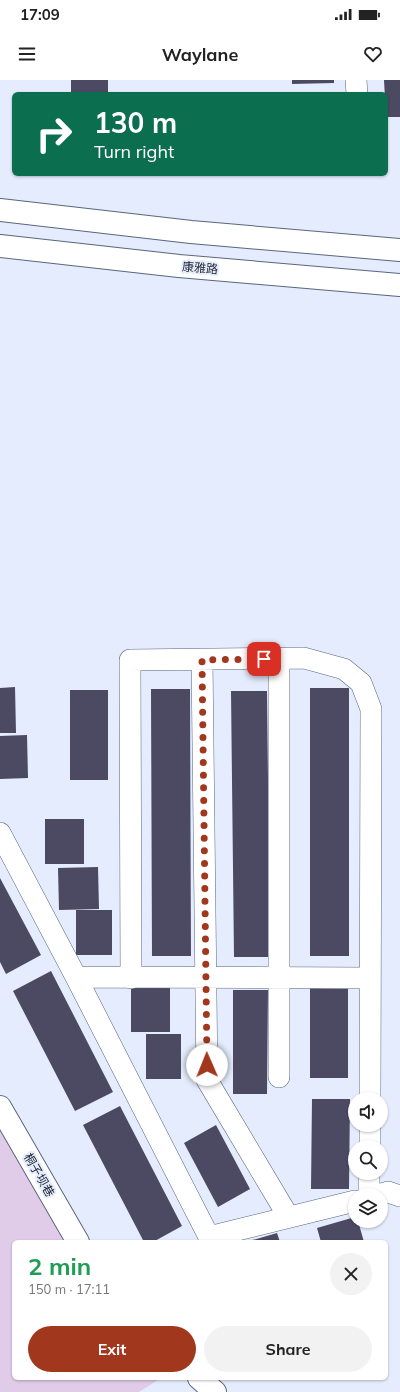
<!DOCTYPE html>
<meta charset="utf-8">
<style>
:root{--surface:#fff;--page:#f2f2f2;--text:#222;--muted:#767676;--accent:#a1381e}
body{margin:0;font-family:Mulish,"Noto Sans SC",sans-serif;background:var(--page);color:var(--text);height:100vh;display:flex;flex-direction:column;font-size:15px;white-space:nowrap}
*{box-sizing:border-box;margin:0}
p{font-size:13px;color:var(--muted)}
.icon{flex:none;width:22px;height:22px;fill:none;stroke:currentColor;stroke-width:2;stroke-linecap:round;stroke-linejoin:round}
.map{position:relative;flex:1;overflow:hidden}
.details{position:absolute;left:12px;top:1160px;width:376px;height:140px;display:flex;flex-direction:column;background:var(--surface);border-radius:6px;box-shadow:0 1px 3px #0004}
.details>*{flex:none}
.hud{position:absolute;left:12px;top:12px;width:376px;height:84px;border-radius:6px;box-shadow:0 1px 3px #0004;background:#0b6e4f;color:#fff;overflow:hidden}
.fabs{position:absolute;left:348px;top:1012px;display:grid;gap:8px}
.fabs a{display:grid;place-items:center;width:40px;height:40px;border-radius:50%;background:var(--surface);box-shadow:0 1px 3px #0004;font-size:20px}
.pin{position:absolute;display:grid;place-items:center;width:34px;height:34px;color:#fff;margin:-17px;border-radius:8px;box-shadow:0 2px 6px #0006}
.me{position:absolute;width:44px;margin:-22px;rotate:359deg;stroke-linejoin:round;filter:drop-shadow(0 0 3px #0008)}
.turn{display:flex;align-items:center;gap:14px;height:84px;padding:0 16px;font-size:18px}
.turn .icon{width:52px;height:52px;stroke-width:2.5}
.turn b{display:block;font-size:28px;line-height:34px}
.round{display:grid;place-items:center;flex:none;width:42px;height:42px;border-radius:21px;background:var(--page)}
.overview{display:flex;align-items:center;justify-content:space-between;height:68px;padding:0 16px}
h1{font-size:24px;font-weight:700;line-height:30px;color:#1e9e55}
.action{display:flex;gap:8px;margin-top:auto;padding:8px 16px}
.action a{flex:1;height:46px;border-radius:24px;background:var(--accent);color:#fff;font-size:16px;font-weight:700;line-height:46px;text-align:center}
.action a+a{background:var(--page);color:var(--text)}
.status{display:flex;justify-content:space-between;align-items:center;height:28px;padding:0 20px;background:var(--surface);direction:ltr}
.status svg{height:11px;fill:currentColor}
header{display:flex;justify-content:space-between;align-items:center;height:52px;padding:0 16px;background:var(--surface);font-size:18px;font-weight:700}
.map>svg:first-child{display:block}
.green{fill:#e0cce9}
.building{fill:#4c4962}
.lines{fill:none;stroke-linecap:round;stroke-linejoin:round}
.street-casing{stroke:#5a667d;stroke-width:22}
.secondary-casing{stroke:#5a667d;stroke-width:24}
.street{stroke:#fff;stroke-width:21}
.secondary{stroke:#fff;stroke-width:22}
.route{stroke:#a1381e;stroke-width:7;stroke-dasharray:0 12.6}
.labels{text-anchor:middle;stroke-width:4;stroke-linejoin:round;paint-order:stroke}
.street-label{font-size:12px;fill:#1b2029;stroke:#e4ecfd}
</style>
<div class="status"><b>17:09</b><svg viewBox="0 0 49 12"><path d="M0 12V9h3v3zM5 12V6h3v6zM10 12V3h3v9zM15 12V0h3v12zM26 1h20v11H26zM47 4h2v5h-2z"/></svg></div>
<header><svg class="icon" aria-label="menu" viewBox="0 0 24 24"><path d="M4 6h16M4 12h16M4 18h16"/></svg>Waylane<svg class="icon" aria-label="heart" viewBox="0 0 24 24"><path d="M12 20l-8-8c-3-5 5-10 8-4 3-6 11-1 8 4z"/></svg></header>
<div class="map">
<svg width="400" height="1312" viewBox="0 0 400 1312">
<rect width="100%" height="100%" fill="#e4ecfd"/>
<path class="green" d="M0,1049L66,1162H14V1298H161L139,1312H0Z"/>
<path class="building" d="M71,0H108V14H71Z
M292,0H334V3L292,4Z
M384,0H400V37H386Z
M15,607L16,653H0V608Z
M310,608H349V876H310Z
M151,609H190L191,876H152Z
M70,610H108V700H70Z
M231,611H267L270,877H234Z
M27,655L28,698L0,699V656Z
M45,739H84V784H45Z
M98,787L99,829L59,830L58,788Z
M0,798L41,875L6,894L0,882Z
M76,830H112V875H76Z
M51,891L113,1012L75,1031L13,911Z
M131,907H170V952H131Z
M310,908H348V998H310Z
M233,910H268L267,1014H233Z
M146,954H181V999H146Z
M312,1019H350L349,1109H311Z
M120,1026L182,1146L153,1162H144L83,1045Z
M216,1045L250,1109L218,1127L184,1063Z
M355,1137V1141H358L364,1162H321L317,1148Z
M277,1153L280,1162H246Z"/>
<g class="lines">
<defs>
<path id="street" d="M356,0L357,14
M279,579V997
M202,580L207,1000L288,1136
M0,753L76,897L209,1157L355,1121
M76,897L370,898
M131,898L130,580L304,578L344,589L361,603L371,629L370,1019
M370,1067V1045
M369,1115V1093
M378,1115L388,1112L400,1116"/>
<path id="secondary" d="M0,130L191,152L400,170
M0,166L179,186L400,205
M0,1027L78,1162
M199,1298L215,1312"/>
</defs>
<use href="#street" class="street-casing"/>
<use href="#secondary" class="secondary-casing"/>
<use href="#street" class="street"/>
<use href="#secondary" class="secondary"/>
</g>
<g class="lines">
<path class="route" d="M207,985L202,580L264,579"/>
</g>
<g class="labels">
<g class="street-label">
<text transform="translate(200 188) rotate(5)" y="4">康雅路</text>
<text transform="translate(39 1095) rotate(60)" y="4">桐子坝巷</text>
</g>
</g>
</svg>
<div class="fabs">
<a><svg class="icon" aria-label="sound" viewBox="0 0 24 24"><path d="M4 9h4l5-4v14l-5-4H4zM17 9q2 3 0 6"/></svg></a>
<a><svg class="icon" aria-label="search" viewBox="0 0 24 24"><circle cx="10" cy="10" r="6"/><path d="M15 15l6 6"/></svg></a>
<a><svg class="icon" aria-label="layers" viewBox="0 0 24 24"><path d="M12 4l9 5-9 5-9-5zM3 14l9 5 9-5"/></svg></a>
</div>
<div class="pin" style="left:264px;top:579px;background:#d93025"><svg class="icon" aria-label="arrive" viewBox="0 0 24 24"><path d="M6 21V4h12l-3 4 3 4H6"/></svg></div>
<svg class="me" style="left:207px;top:985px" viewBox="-20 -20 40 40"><circle r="19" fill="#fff"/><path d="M0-13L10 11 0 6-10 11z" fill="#a1381e"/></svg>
<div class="hud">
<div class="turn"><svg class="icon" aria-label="right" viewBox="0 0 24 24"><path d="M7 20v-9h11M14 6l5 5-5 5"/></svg><div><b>130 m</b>Turn right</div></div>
</div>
<section class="details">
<div class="overview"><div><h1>2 min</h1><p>150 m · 17:11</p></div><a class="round"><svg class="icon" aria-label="close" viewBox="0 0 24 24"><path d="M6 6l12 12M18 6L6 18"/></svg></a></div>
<div class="action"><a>Exit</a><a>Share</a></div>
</section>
</div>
